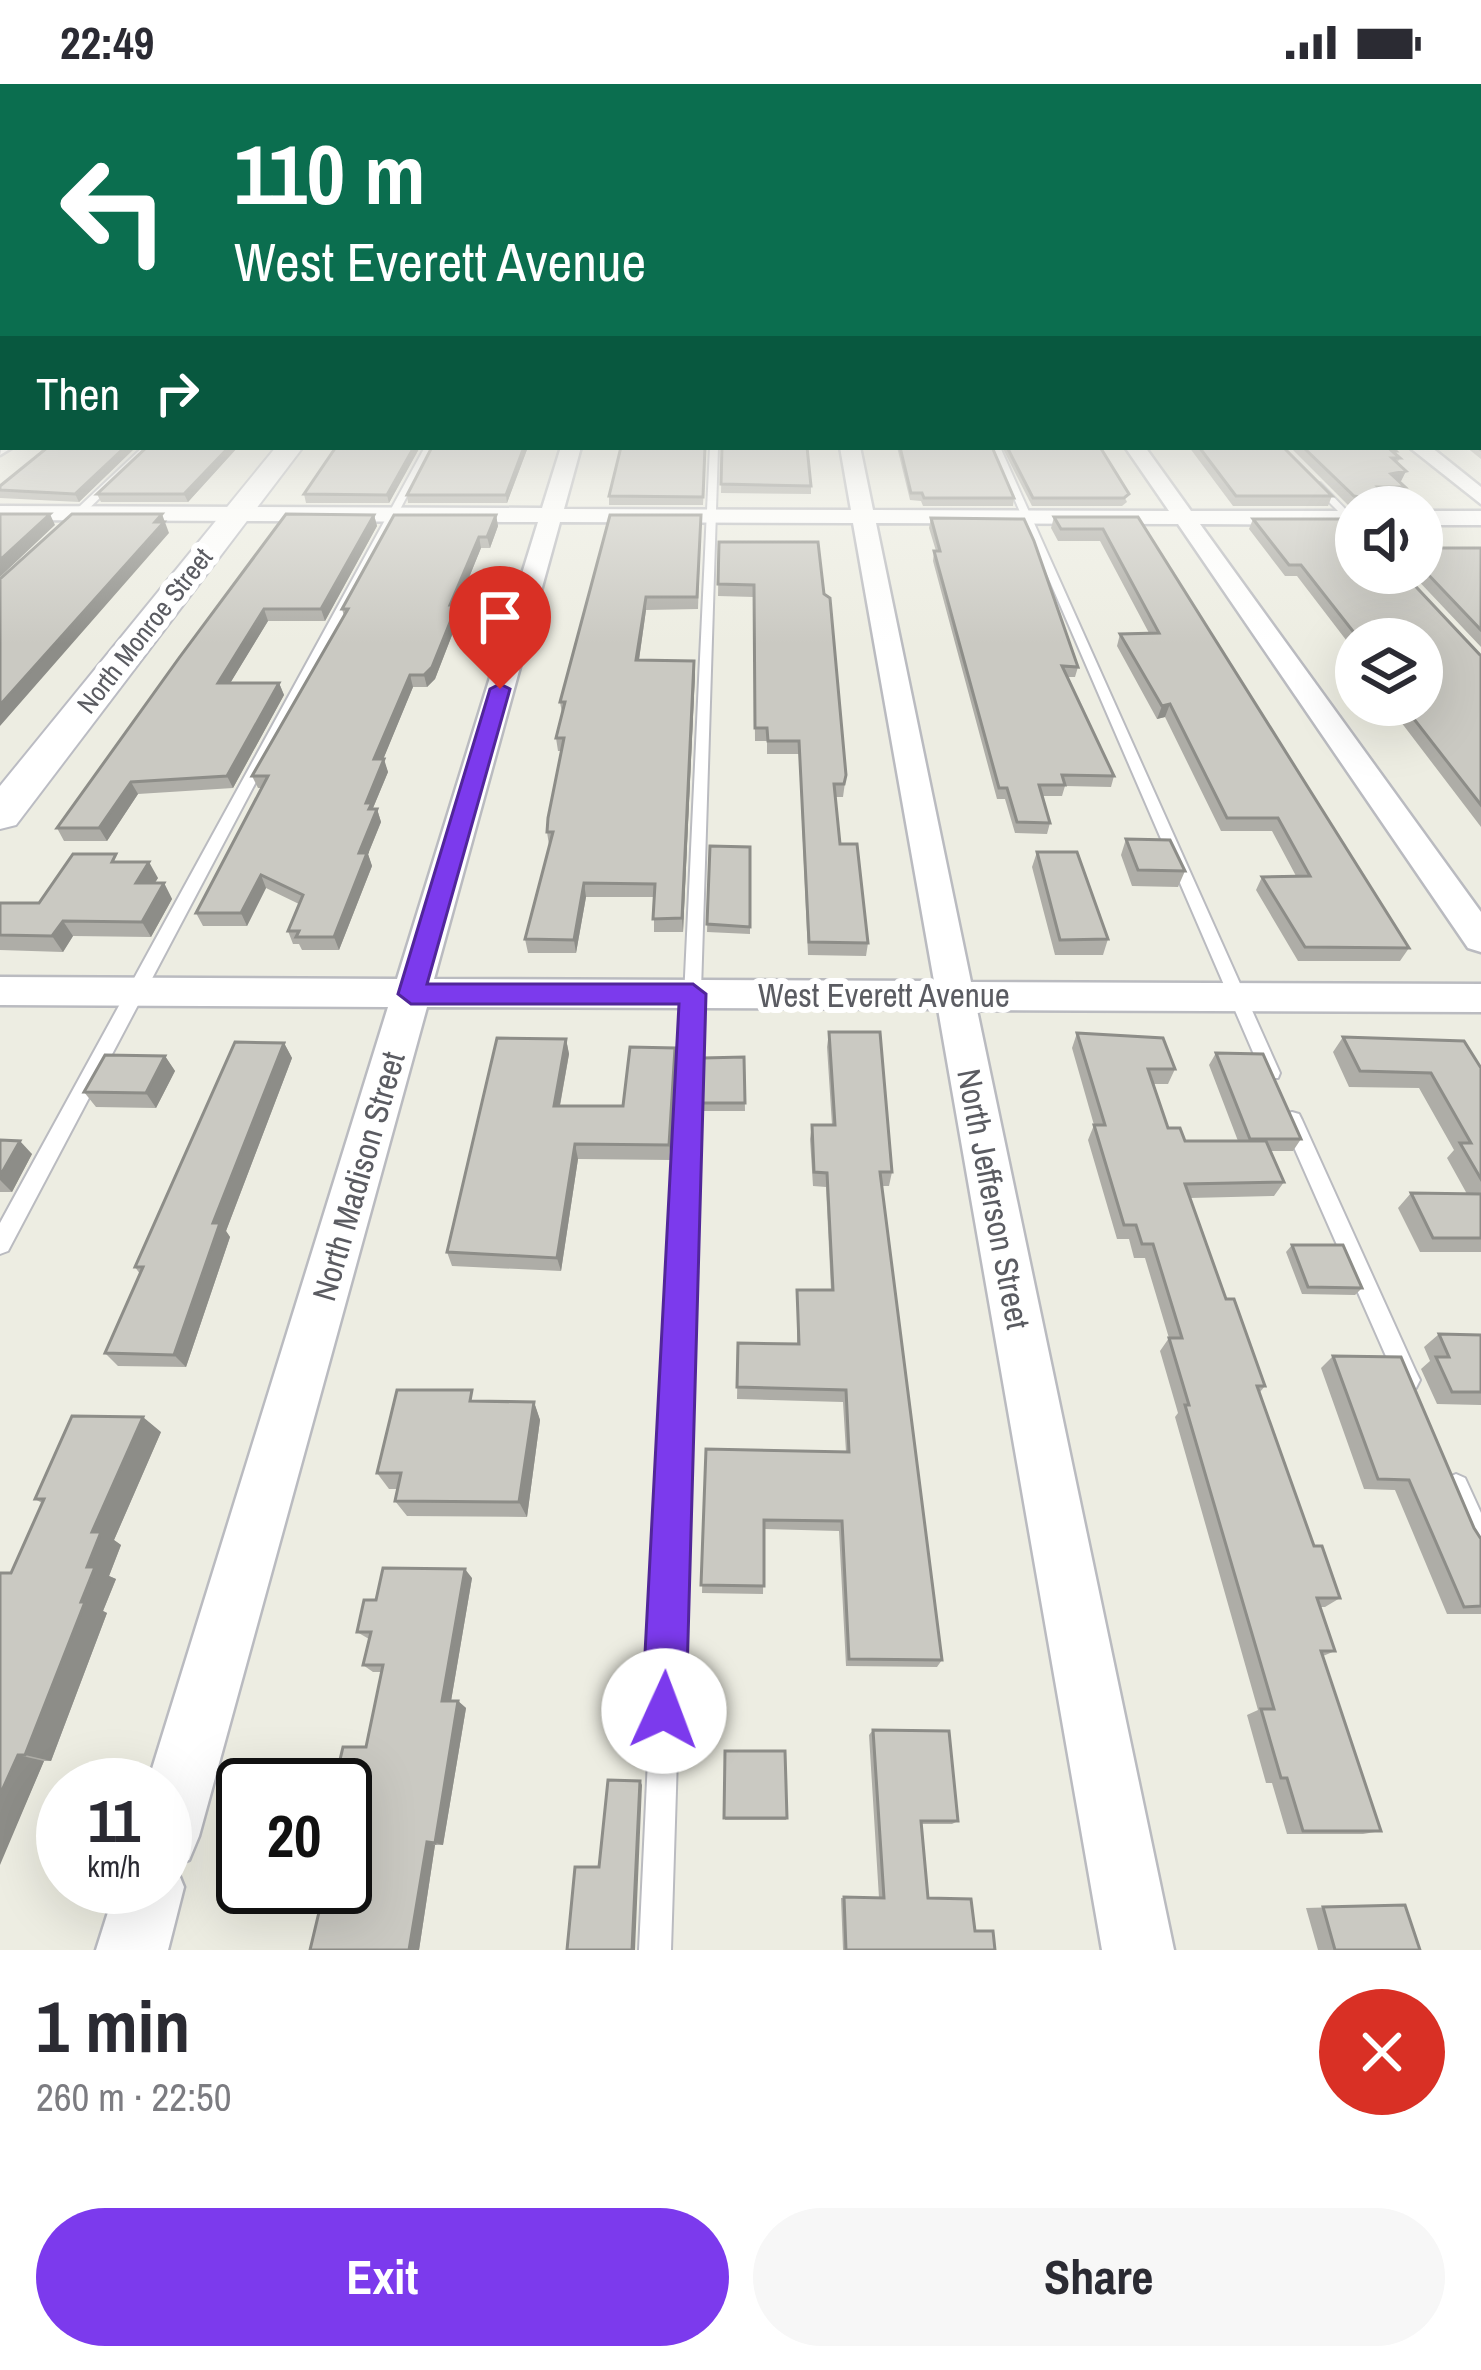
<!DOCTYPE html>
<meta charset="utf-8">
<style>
:root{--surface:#fff;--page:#f7f7f7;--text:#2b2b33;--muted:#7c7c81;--accent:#7c3aed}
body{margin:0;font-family:"Archivo Narrow",sans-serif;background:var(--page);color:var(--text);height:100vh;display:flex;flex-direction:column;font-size:45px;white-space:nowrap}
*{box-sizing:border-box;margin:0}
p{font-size:39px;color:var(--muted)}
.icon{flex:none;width:66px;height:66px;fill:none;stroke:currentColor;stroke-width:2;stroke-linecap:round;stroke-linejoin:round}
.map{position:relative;height:1866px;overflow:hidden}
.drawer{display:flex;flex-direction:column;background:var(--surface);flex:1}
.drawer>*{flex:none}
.hud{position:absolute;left:0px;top:0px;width:1482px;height:366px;box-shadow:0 12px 48px #0002;background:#0b6e4f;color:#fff;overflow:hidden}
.tools{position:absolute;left:1335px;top:402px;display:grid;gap:24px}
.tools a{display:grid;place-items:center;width:108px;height:108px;border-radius:50%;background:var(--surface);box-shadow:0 12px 48px #0002;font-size:60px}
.speed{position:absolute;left:36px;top:1674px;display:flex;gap:24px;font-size:60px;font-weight:700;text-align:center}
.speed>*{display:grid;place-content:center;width:156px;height:156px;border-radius:50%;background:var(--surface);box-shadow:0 12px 48px #0002;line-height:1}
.speed small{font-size:30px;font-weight:400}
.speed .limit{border:6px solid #111;border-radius:18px;background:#fff;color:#111}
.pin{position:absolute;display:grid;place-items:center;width:102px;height:102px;color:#fff;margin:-123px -51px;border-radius:50% 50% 50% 0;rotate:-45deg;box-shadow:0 0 12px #0007}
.pin .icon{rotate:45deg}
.me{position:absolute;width:132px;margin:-66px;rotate:2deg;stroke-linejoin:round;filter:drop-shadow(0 0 9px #0008)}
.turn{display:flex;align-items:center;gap:42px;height:252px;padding:0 36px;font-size:54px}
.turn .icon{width:156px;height:156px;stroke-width:2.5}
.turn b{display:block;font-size:84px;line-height:102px}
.then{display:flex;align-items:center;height:114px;padding:0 36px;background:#0003;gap:24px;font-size:45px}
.round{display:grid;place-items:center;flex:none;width:126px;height:126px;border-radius:63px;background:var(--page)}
.overview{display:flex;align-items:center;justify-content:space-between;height:204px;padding:0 36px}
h1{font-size:72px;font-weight:700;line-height:90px}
.cta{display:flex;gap:24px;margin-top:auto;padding:24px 36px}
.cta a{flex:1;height:138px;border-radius:72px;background:var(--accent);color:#fff;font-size:48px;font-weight:700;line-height:138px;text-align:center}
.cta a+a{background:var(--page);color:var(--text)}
.status{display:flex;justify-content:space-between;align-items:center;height:84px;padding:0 60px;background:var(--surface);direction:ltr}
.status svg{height:33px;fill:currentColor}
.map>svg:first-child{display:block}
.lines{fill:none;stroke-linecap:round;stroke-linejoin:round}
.service-casing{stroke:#babbc0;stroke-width:4}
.minor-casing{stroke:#babbc0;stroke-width:5}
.secondary-casing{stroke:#bbbcc3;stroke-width:4}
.service{fill:#fff;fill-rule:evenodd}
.minor{fill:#fff;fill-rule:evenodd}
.secondary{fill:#fff;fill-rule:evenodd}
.wall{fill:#aeada7}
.shaded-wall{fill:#8d8d88}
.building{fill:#cac9c2;stroke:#8d8d88;stroke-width:3}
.route{fill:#7c3aed;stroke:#51269a;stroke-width:3}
.labels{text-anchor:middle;stroke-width:12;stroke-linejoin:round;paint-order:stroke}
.far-street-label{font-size:27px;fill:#5b5c62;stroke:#fff}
.street-label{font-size:33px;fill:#5b5c62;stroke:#fff}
</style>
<div class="status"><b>22:49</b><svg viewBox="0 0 49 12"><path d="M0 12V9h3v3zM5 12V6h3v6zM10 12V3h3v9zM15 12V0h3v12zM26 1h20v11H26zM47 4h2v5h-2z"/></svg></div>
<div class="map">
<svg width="1481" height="1866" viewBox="0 0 1481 1866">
<rect width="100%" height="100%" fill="#edede2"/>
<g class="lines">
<defs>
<path id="service" d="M143,363H152L72,441H64V437Z
M425,363H433L8,1167L0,1170V1139Z
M710,363H718L671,1866H639Z
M992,363H1000L1280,989L1278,994H1264L1262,989Z
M1314,399H1320L1356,436V445L1314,403Z
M1292,1028L1299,1030L1302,1036L1416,1288L1420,1296L1416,1304L1408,1308L1400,1304L1282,1036L1285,1030Z
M1456,1390L1465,1394L1481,1429V1472L1472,1468L1443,1403L1447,1394Z"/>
<path id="minor" d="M3,357V363H13L0,371Z
M561,363H581L564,425L851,426L840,363H860L873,426L1169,427L1125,363H1145L1191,427H1356V441L1200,440L1481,828V868L1468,864L1178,440L876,439L971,898L1481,900V928L977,926L1174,1866H1102L938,925L427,923L199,1752L189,1776L175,1781L184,1803L168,1866H96L116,1803H165V1701H147L388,923L0,921V893L397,895L538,438L0,436V422L542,424ZM560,438L853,439L934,897L434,895Z
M1409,363H1431L1481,403V420Z
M1422,427H1481V441H1422Z"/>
<path id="secondary" d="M276,363H303L16,741L0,745V702Z"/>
</defs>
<use href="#service" class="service-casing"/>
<use href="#minor" class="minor-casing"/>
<use href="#secondary" class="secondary-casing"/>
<use href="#service" class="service"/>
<use href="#minor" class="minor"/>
<use href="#secondary" class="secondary"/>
</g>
<path class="wall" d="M1481,308V375L1466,363H1479Z
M136,363L79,418L0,414V402Z
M147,363H238L188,418H101L97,410Z
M336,363H420L389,419H306L304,410Z
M432,363H528L507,419H408L407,411Z
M706,363L703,421H609V412Z
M722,363L811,402V410L721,409Z
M897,363H992L1014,414L1013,422H923L921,417L910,416Z
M1002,363H1100L1127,418L1122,422H1032Z
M1189,363H1283L1332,412L1328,422H1233Z
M1290,363H1392L1400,374L1397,379L1406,387L1401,397H1399L1405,403L1401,413H1388L1398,423L1349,422Z
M374,431L377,442L325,537H268L230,599H279L284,611L233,704L138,710L107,757H64L57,744L179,574Z
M496,431L498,442L490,464H481L457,523L459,533L435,595L427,603H413L383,675L388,688L373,724L377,725L381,738L368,770L372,782L339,866H302L299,860H293L288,847L299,820L266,804L247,842H203L196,829L262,704H258L252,692L344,532L342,525Z
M701,431L698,525L646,526L639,576L695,590L683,848H654V813H586L576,869H528L525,855L549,761L547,748L562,667H558L556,654L562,629L560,618Z
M1054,433H1138L1409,864L1400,877H1298L1256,806L1262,793L1296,792L1272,747H1221L1165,633L1157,635L1117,562L1120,550L1149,549L1100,457H1058L1051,444Z
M931,434L1078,583L1075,593H1067L1114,692L1111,703L1065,702L1062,712H1042L1050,739L1047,750L1015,749L1005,715H997L933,477L934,467H936L929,444Z
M1253,435L1356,489L1481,572V743L1388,621H1422V555H1356V569L1297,492H1285L1249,445Z
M1422,446L1441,464H1481V563L1411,489H1422Z
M719,458H818L846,691L843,713H835L840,760L868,859L866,872L808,871L799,670H767V657H755L754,513L718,512Z
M1126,755L1185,787L1178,803L1132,802L1121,771Z
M710,762L750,763V850L707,848Z
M1037,768L1108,855L1103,871H1055L1032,783Z
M121,778L158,794L154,799H164L172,815L151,853L73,852L63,868L0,866V819H39Z
M829,948L892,1088L889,1102H882L942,1576L937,1583L846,1582L839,1447L764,1445L763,1510L702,1509L706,1365L846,1368L843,1318L737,1315L738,1259L797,1260V1206H831L826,1103L813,1102L810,1055L812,1041H832L827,963Z
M1077,949L1175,985L1168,1000H1153L1168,1044L1185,1057H1238L1209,981L1216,969L1301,1055L1293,1067H1270L1284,1098L1274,1112L1190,1114L1226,1215L1265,1302L1260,1308L1314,1462L1340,1514L1325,1523H1320L1335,1567L1323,1572L1381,1747L1363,1750H1287L1272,1699H1266L1247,1631L1258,1626L1175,1333L1178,1329L1160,1267L1169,1254L1145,1174H1134L1129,1155H1117L1088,1056L1094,1041L1072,964Z
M1343,953L1481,984V1168H1420L1398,1124L1411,1109L1467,1110L1447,1074L1454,1066L1419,1004L1349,1003L1333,968Z
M566,955L569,970L560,1022H623L675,964L676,980L671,1076L578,1075L561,1187L452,1182L447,1168Z
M284,959L292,974L226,1147L230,1153L186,1283L118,1282L105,1269L140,1190L135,1183Z
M165,972L175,987L156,1024L96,1023L84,1008Z
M744,973L745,1027H702L703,974Z
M0,1056L32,1070L12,1108H0Z
M1292,1161L1362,1204L1355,1211L1302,1210L1286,1168Z
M1439,1250L1481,1251V1321L1437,1320L1421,1285L1430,1277L1424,1263Z
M1333,1272L1481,1455V1530H1447L1395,1406L1364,1405L1321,1284Z
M477,1317L534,1318L540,1336L527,1433L407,1432L395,1417L398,1405H389L377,1389Z
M161,1348L114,1456L121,1461L109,1492L116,1495L103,1527L107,1529L51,1677H44L9,1758L11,1489L42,1419L35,1415Z
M472,1494L451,1617H458L466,1624L443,1761H435L419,1866H310L346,1709L345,1701L366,1663L381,1588H373L363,1581L369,1555L357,1548L376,1516Z
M873,1646L958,1737L952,1740H921L928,1814L975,1847L995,1866H843L841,1814H879L869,1651Z
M725,1667L787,1734L786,1736H725Z
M1405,1821L1420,1866H1318L1306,1824Z"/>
<path class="shaded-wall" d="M125,363H136L79,418L75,410Z
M229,363H238L188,418L184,410Z
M414,363H420L389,419L387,411Z
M524,363H528L507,419L506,411Z
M1406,387L1401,397L1386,400L1391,390Z
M50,430L55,441L0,493V476Z
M162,430L169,449L0,642V621Z
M374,431L377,442L325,537L321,525Z
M496,431L498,442L490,464L487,453Z
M479,453L481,464L457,523L459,533L435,595L427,603L424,591Z
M646,513V526L637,589L636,576Z
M264,525L268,537L223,611L218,599Z
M694,577L695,590L683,848L682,834Z
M410,591L413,603L378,688L374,675Z
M279,599L284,611L233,704L227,692Z
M1170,620L1165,633L1157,635L1162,622Z
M384,675L388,688L373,724L375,729L377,725L381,738L368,770L372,782L339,866L334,853L359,769L366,719Z
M131,698L138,710L107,757L99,744Z
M149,778L158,794L145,815L136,799Z
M261,791L266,804L247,842L241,829Z
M164,799L172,815L151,853L142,838Z
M584,799L586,813L576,869L574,856Z
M63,837L73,852L63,868L52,852Z
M566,955L569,970L557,1037L554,1022Z
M284,959L292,974L226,1147L230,1153L186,1283L174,1271L213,1139Z
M675,964L676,980L671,1076L669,1061Z
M165,972L175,987L156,1024L146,1009Z
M20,1057L32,1070L12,1108L0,1096V1092Z
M575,1060L578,1075L561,1187L557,1174Z
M534,1318L540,1336L527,1433L519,1418Z
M143,1333L161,1348L114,1456L121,1461L109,1492L116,1495L103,1527L107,1529L51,1677L25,1671L81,1518L92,1448Z
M465,1485L472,1494L450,1623L442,1617Z
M458,1617L466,1624L443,1761L435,1759Z
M18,1671L44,1677L0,1781V1711Z
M640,1697L642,1701L635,1866H632Z
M427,1758L435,1761L419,1866H409Z"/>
<path class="building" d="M0,299H3V323L0,325Z
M1479,308H1481V366L1477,363H1479Z
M48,363H125L75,410L0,406V402Z
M147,363H229L184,410H97Z
M336,363H414L387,411L304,410Z
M432,363H524L506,411H407Z
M621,363H705L703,413L609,412Z
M722,363H807L811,402L721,400Z
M900,363H992L1014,414H924L922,409H911Z
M1007,363H1100L1129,410L1124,414H1033Z
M1199,363H1283L1332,412H1236Z
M1303,363H1392L1396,367H1392L1400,374H1392L1406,387L1391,390L1405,403H1378L1398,423H1364V414L1354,412Z
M0,430H50L0,476Z
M72,430H162L155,438H164L0,621V495Z
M286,430L374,431L321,525H264L218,599H279L227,692L131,698L99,744H57L179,574Z
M394,431H496L487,453H479L450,521H457L432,583L424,591H410L374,675H384L366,719H372L369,725H377L359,769H367L334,853H296L299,847H288L303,811L261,791L241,829H196L268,692H252L348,525H342Z
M610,431H701L697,513H646L636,576L694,577L682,834L653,835L655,800L584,799L574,856L525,855L553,748H547L548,734L564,654H556L565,618H560Z
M1054,433H1138L1409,864L1305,863L1262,793L1310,792L1278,734H1227L1170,620L1162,622L1120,550L1159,549L1103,445H1061Z
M931,434L1024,435L1034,457L1078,583L1062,582L1114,692L1062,691L1065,701H1039L1050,739L1017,738L1007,704H999L934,467H940Z
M1253,435H1355L1356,489H1403L1481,572V721L1403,621H1422V555H1359L1301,481H1289Z
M1422,446L1441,464H1481V546L1422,484Z
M719,458H818L824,510L830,514L846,691L844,700H834L840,760H857L868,859L809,858L799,657H768L767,644H755L754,501L718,500Z
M1126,755L1170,756L1185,787L1138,786Z
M710,762L750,763V843L707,840Z
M1037,768H1077L1108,855L1060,856Z
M73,770H116L112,778H149L136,799H164L142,838L63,837L52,852L0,851V819H39Z
M829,948H880L892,1088H880L942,1576L849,1575L842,1437L764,1436V1502L701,1501L706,1365L849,1368L846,1306L737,1303L738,1259L799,1260L797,1206H833L827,1089L814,1088L812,1041H835Z
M1077,949L1163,954L1175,985H1148L1168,1044H1180L1185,1057H1266L1284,1098L1185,1100L1226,1215H1234L1265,1302H1257L1314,1462H1322L1340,1514H1317L1335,1567H1321L1381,1747H1303L1287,1694H1281L1261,1625H1274L1185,1321H1189L1169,1254H1182L1153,1160H1142L1136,1141H1124L1094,1041H1105Z
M1343,953L1464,957L1481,984V1095L1460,1059H1471L1431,989L1360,987Z
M497,954L566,955L554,1022H623L630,963L675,964L669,1061L575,1060L557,1174L447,1168Z
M235,958L284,959L213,1139H220L174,1271L105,1269L143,1183H135Z
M1216,969L1263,970L1301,1055H1250Z
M105,971L165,972L146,1009L84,1008Z
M744,973L745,1019H701L703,974Z
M0,1056L20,1057L0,1092Z
M1411,1109L1481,1110V1154H1433Z
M1292,1161H1343L1362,1204L1308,1203Z
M1439,1250L1481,1251V1308H1452L1436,1273H1449Z
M1333,1272L1401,1273L1474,1444L1481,1455V1522L1464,1523L1409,1396L1378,1395Z
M397,1306H472L470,1317L534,1318L519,1418L395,1417L401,1389H377Z
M72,1332L143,1333L92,1448H101L87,1483H95L81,1518H85L25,1671H18L0,1711V1489H11L44,1415H35Z
M383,1484L465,1485L442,1617H458L435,1759L427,1758L409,1866H310L325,1803H345V1715L347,1705H345V1701H334L343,1663H366L383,1581H363L371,1548H357L364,1516H376Z
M873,1646L949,1647L958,1737H921L928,1814L971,1815L975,1847H993L995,1866H846L844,1813L884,1814Z
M725,1667H785L787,1734H724Z
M608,1696L640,1697L632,1866H567L575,1783H599Z
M1405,1821L1420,1866H1335L1323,1823Z"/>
<linearGradient id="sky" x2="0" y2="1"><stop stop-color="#8dbaf0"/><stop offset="0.53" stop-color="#f7f7f2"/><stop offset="1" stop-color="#f7f7f2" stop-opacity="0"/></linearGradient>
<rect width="1481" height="560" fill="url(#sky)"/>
<path class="route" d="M500,600L510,605L427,900H693L706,910L686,1627L680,1642L664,1649L649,1642L642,1627L679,920H411L398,910L490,605Z"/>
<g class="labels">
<g class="far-street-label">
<text transform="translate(145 547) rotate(-52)" y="9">North Monroe Street</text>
</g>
<g class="street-label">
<text x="884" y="923">West Everett Avenue</text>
<text transform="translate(358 1092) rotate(-74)" y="12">North Madison Street</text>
<text transform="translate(994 1115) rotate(79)" y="12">North Jefferson Street</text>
</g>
</g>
</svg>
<div class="tools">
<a><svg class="icon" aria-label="sound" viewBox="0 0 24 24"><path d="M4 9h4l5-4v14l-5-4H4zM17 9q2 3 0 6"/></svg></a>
<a><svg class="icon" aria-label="layers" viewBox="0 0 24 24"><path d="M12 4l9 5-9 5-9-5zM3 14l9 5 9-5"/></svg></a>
</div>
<div class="speed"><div>11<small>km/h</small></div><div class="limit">20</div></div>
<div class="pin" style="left:500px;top:605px;background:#d93025"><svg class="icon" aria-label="arrive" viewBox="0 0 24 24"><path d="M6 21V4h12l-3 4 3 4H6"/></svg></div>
<svg class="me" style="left:664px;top:1627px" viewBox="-20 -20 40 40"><circle r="19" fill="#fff"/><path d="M0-13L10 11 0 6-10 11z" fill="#7c3aed"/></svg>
<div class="hud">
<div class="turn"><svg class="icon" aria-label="left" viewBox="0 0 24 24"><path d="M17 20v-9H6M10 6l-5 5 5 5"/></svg><div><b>110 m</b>West Everett Avenue</div></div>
<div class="then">Then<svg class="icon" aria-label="right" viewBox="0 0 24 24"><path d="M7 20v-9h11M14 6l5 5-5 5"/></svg></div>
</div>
</div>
<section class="drawer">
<div class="overview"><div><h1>1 min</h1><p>260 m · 22:50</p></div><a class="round" style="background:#d93025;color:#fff"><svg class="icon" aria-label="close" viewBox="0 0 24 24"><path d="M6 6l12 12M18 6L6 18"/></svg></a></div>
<div class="cta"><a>Exit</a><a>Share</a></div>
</section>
